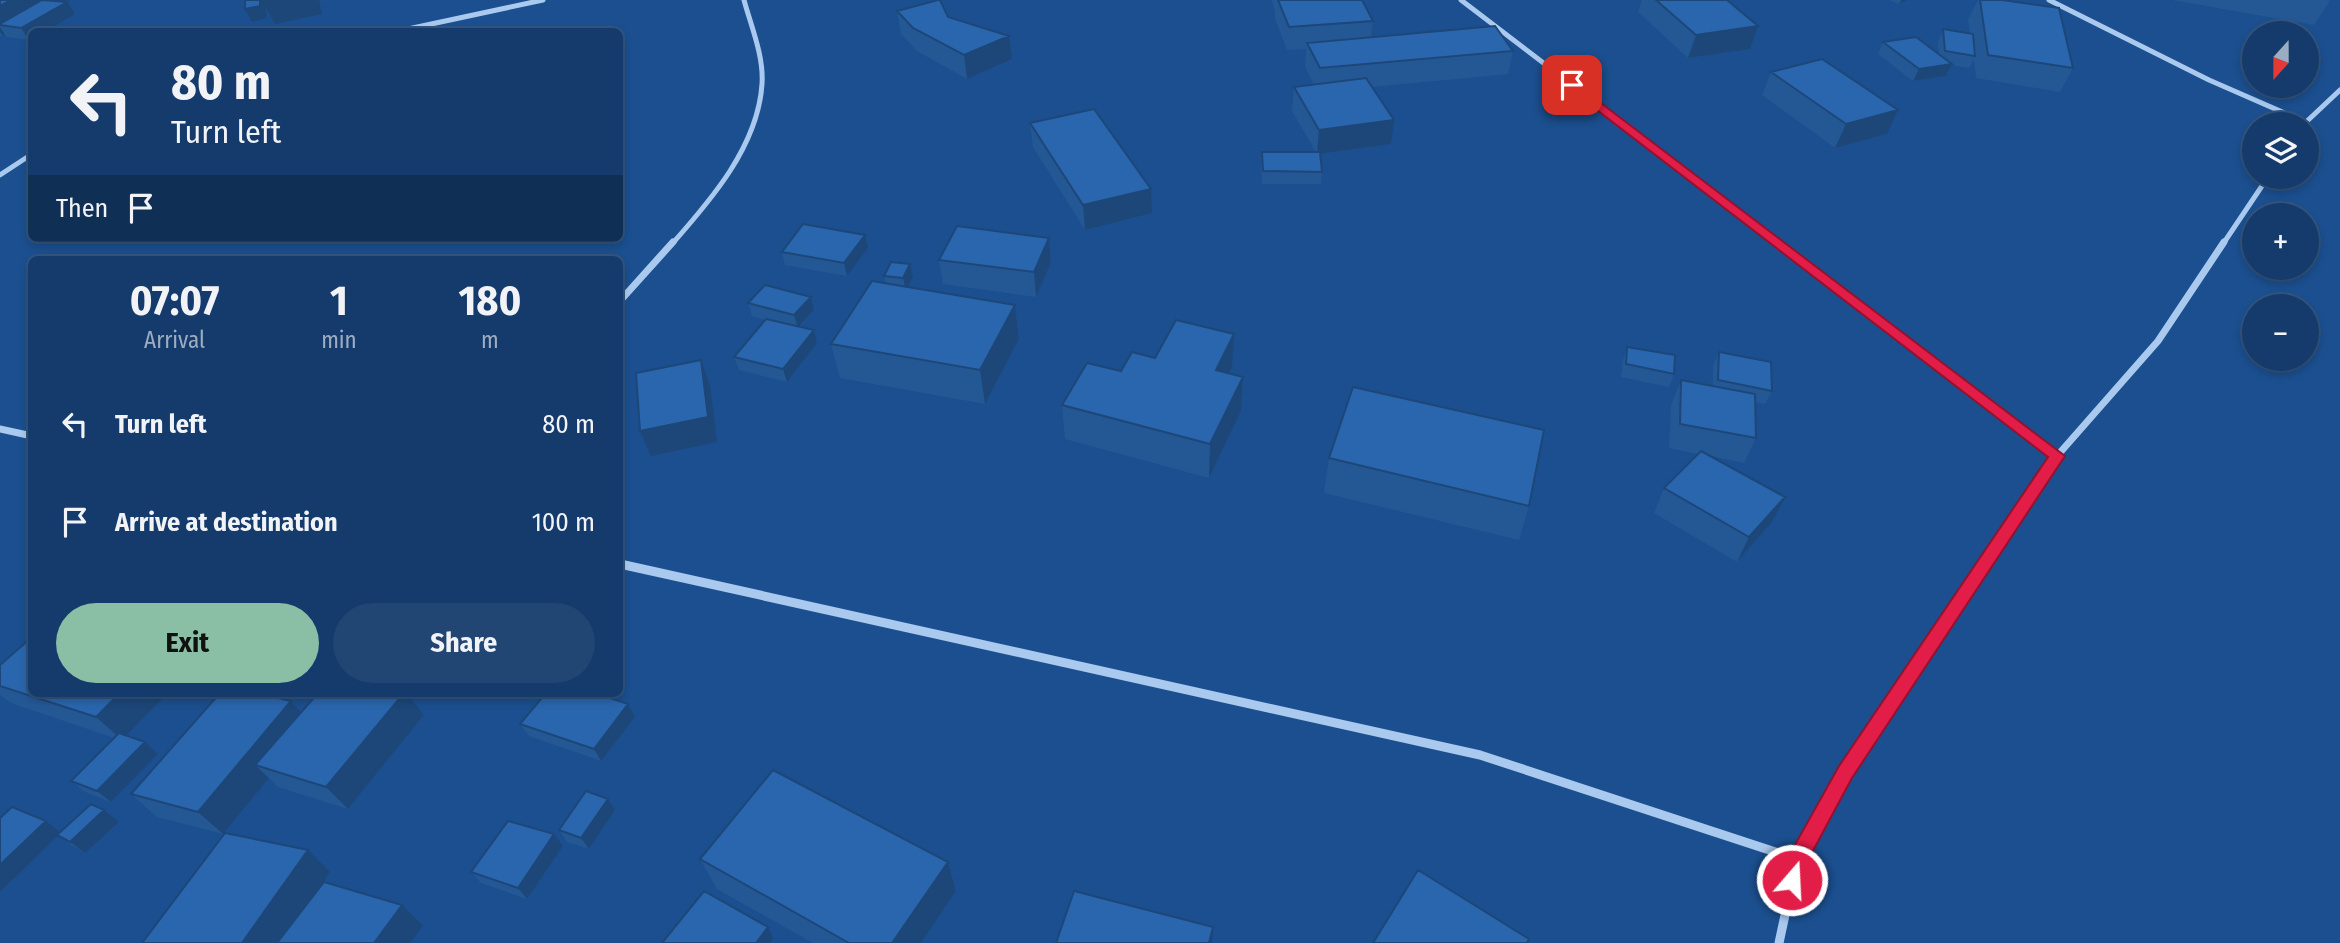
<!DOCTYPE html>
<meta charset="utf-8">
<style>
:root{--surface:#143b6b;--page:#214673;--text:#f1f3f6;--muted:#9dadc1;--line:#33557e;--accent:#8abfa5}
body{margin:0;font-family:"Fira Sans Condensed",sans-serif;background:var(--page);color:var(--text);height:100vh;display:flex;flex-direction:column;font-size:26px;white-space:nowrap}
*{box-sizing:border-box;margin:0}
p{font-size:23px;color:var(--muted)}
.icon{flex:none;width:38px;height:38px;fill:none;stroke:currentColor;stroke-width:2;stroke-linecap:round;stroke-linejoin:round}
.map{position:relative;flex:1;overflow:hidden}
.panel{position:absolute;left:28px;top:256px;width:595px;height:441px;display:flex;flex-direction:column;background:var(--surface);border-radius:10px;box-shadow:0 4px 10px #0003,0 0 0 2px var(--line)}
.panel>*{flex:none}
.hud{position:absolute;left:28px;top:28px;width:595px;height:214px;border-radius:10px;box-shadow:0 4px 10px #0003,0 0 0 2px var(--line);background:#143b6b;color:var(--text);overflow:hidden}
.needle{width:46px;rotate:201deg}
.fabs{position:absolute;left:2242px;top:21px;display:grid;gap:14px}
.fabs a{display:grid;place-items:center;width:77px;height:77px;border-radius:50%;background:var(--surface);box-shadow:0 4px 10px #0003,0 0 0 2px var(--line);font-size:35px}
.pin{position:absolute;display:grid;place-items:center;width:60px;height:60px;color:#fff;margin:-30px;border-radius:14px;box-shadow:0 4px 10px #0006}
.me{position:absolute;width:77px;margin:-38px;rotate:19deg;stroke-linejoin:round;filter:drop-shadow(0 0 5px #0008)}
.turn{display:flex;align-items:center;gap:24px;height:147px;padding:0 28px;font-size:32px}
.turn .icon{width:91px;height:91px;stroke-width:2.5}
.turn b{display:block;font-size:49px;line-height:60px}
.then{display:flex;align-items:center;height:66px;padding:0 28px;background:#0003;gap:14px;font-size:26px}
.eta{display:flex;justify-content:space-evenly;align-items:center;height:119px;text-align:center}
.eta b{font-size:42px;font-weight:700;line-height:49px}
.action{display:flex;gap:14px;margin-top:auto;padding:14px 28px}
.action a{flex:1;height:80px;border-radius:42px;background:var(--accent);color:#111;font-size:28px;font-weight:700;line-height:80px;text-align:center}
.action a+a{background:var(--page);color:var(--text)}
ul{padding:0;list-style:none}
li{display:flex;align-items:center;gap:21px;height:98px;padding:0 28px}
li div{flex:1}
li b{display:block;font-size:26px}
li em{font-style:normal}
.map>svg:first-child{display:block}
.lines{fill:none;stroke-linecap:round;stroke-linejoin:round}
.minor-far2{stroke:#a9c9ee;stroke-width:5}
.minor-far1{stroke:#a9c9ee;stroke-width:7}
.minor{stroke:#a9c9ee;stroke-width:9}
.wall{fill:#245895}
.shaded-wall{fill:#1d4779}
.building{fill:#2a66ad;stroke:#1d4779;stroke-width:2}
.route{fill:#e11d48;stroke:#92132f;stroke-width:2}
</style>
<div class="map">
<svg width="2340" height="943" viewBox="0 0 2340 943">
<rect width="100%" height="100%" fill="#1b4f8f"/>
<g class="lines">
<path class="minor-far2" d="M1461,0L1780,244
M2049,0L2209,80L2305,122
M394,32L543,0
M2304,124L2340,90
M0,175L32,154
M672,244C711,200 758,146 762,84C764,56 751,26 744,0
M2223,244L2268,177"/>
<path class="minor-far1" d="M1778,242L2057,456
M620,301L673,242
M0,429L32,436
M1992,553L2057,456L2158,341L2224,242"/>
<path class="minor" d="M620,564L1480,755L1797,859
M1779,943L1797,859L1845,772L1993,551"/>
</g>
<path class="wall" d="M0,0H67L64,1L75,14L32,32V39L29,40L7,37L5,35L3,36H0Z
M1272,0H1362L1373,21L1371,37L1513,51L1508,74L1372,87L1391,144L1320,153L1322,172L1321,184H1262L1261,164L1262,152H1316L1292,111L1294,87L1314,85L1305,66L1306,49L1287,50L1275,19V11Z
M1642,0H1727L1750,49L1688,58L1638,12Z
M1889,0H1908L1899,4Z
M1978,0H2002L2073,68L2060,92L1976,78L1974,59L1969,68L1951,65L1946,76L1913,81L1878,54L1883,42L1939,54L1938,42L1943,29L1970,34L1968,19Z
M2172,0H2329V2L2314,25Z
M897,11L948,17L1012,59L967,79L917,51L901,34Z
M1771,72L1887,134L1835,148L1762,95Z
M1030,123L1152,213L1085,230L1033,147Z
M1049,238L1051,263L1036,297L943,284L939,260Z
M868,248L847,276L785,265L782,252Z
M884,276L913,277L908,287L1015,305L1019,339L985,404L840,378L831,344L886,283Z
M811,297L814,310L800,327L814,330L817,343L787,382L739,370L734,357L765,320L752,316L748,303Z
M1627,347L1674,374L1669,387L1621,377L1623,360Z
M1719,352L1772,391L1765,404L1755,402L1756,438L1744,463L1711,456L1772,522L1737,562L1654,513L1664,488L1698,454L1669,448L1671,405L1681,380L1713,386V365Z
M1155,358L1232,368L1230,374L1243,377L1241,411L1209,478L1065,439L1062,405Z
M1329,458L1529,506L1519,540L1324,493Z
M0,665L32,693H168L126,736L145,742L158,754L111,802L85,792L71,781L114,738L11,703L0,695Z
M291,701L301,712L424,715L348,809L278,787L269,778L223,834L157,817L131,794Z
M628,704L635,717L601,761L529,736L520,724Z
M608,799L615,810L589,849L567,842L559,830Z
M119,822L85,853L73,846L58,836L0,892L60,832Z
M563,846L527,899L481,883L471,872Z
M700,859L948,862L956,891L921,943H813L717,889Z"/>
<path class="shaded-wall" d="M0,0H67L18,28L0,25Z
M260,0H319L322,14L275,24L266,8L267,18L252,22L245,9Z
M1901,0H1908L1899,4Z
M67,2L75,14L44,32H32V39L29,40L21,28Z
M1758,26L1750,49L1688,58L1696,35Z
M0,27L5,35L3,36L0,32Z
M1009,36L1012,59L967,79L964,55Z
M1952,64L1946,76L1913,81L1919,69Z
M1898,110L1887,134L1835,148L1846,124Z
M1394,120L1391,144L1317,154L1319,130Z
M1151,189L1152,213L1085,230L1083,205Z
M865,235L868,248L847,276L844,263Z
M1049,238L1051,263L1036,297L1034,272Z
M910,264L913,277L906,291L903,278Z
M811,297L814,310L798,328L794,315Z
M1015,305L1019,339L985,404L980,370Z
M814,330L817,343L787,382L783,369Z
M1234,334L1232,368L1215,404L1216,370Z
M701,360L710,385L717,442L651,456L640,431Z
M1243,377L1241,411L1209,478L1210,444Z
M1785,497L1772,522L1737,562L1749,537Z
M120,693H168L122,740L96,717Z
M404,693H406L424,715L348,809L326,787Z
M291,701L312,724L255,765L269,778L223,834L198,812Z
M628,704L635,717L601,761L594,749Z
M145,742L158,754L111,802L97,791Z
M608,799L615,810L589,849L581,838Z
M104,810L119,822L85,853L70,842Z
M46,821L61,833L0,892V865Z
M554,834L563,846L527,899L518,888Z
M308,850L330,872L281,943H242Z
M948,862L956,891L921,943H892Z
M402,905L423,926L410,943H374Z
M768,927L773,938L770,943H756Z
M1213,927L1212,943H1209Z"/>
<path class="building" d="M0,0H11L0,6Z
M42,0L67,2L21,28L0,25V24Z
M245,0H260V6L245,9Z
M938,0H940L948,17L1009,36L964,55L913,28L897,11Z
M1278,0H1362L1373,21L1289,27Z
M1656,0H1727L1758,26L1696,35Z
M1980,0H2002L2059,8L2073,68L1988,55Z
M1495,26L1513,51L1320,68L1307,43Z
M1943,29L1973,34L1975,56L1945,51Z
M1916,37L1952,64L1919,69L1883,42Z
M1822,59L1898,110L1846,124L1771,72Z
M1366,78L1394,120L1319,130L1294,87Z
M1094,109L1151,189L1083,205L1030,123Z
M1262,152H1320L1322,172L1263,171Z
M803,224L865,235L844,263L782,252Z
M957,226L1049,238L1034,272L939,260Z
M891,262L910,264L903,278L884,276Z
M872,281L1015,305L980,370L831,344Z
M765,285L811,297L794,315L748,303Z
M766,319L814,330L783,369L734,357Z
M1176,320L1234,334L1216,370L1243,377L1210,444L1062,405L1087,363L1121,371L1132,352L1155,358Z
M1627,347L1675,355L1674,374L1626,364Z
M1719,352L1771,362L1772,391L1718,380Z
M701,360L708,417L640,431L636,373Z
M1681,380L1755,394L1756,438L1680,424Z
M1353,387L1544,430L1529,506L1329,458Z
M1701,451L1785,497L1749,537L1664,488Z
M32,637V693H120L96,717L0,686V665Z
M220,693H257L291,701L198,812L131,794Z
M318,693H404L326,787L255,765Z
M546,693H595L628,704L594,749L520,724Z
M119,733L145,742L97,791L71,781Z
M773,770L948,862L892,943H849L700,859Z
M586,791L608,799L581,838L559,830Z
M91,804L104,810L70,842L57,835Z
M12,807L46,821L0,865V818Z
M508,821L554,834L518,888L471,872Z
M225,833L308,850L242,943H142Z
M1418,870L1529,939L1527,943H1373Z
M324,882L402,905L374,943H277Z
M704,891L768,927L756,943H662Z
M1074,891L1213,927L1209,943H1056Z"/>
<path class="route" d="M1572,81L2065,456L1852,778L1807,862L1800,887L1792,890L1785,887L1782,880L1787,859L1839,766L2048,457L1567,87L1566,85Z"/>
</svg>
<div class="fabs">
<a><svg class="needle" viewBox="-14 -14 28 28"><path d="M0-13l5 13h-10z" fill="#e53935"/><path d="M0 13l5-13h-10z" fill="#9dadc1"/></svg></a>
<a><svg class="icon" aria-label="layers" viewBox="0 0 24 24"><path d="M12 4l9 5-9 5-9-5zM3 14l9 5 9-5"/></svg></a>
<a>+</a>
<a>−</a>
</div>
<div class="pin" style="left:1572px;top:85px;background:#d93025"><svg class="icon" aria-label="arrive" viewBox="0 0 24 24"><path d="M6 21V4h12l-3 4 3 4H6"/></svg></div>
<svg class="me" style="left:1792px;top:880px" viewBox="-20 -20 40 40"><circle r="17" fill="#e11d48" stroke="#fff" stroke-width="3"/><path d="M0-11L8 9 0 5-8 9z" fill="#fff"/></svg>
<div class="hud">
<div class="turn"><svg class="icon" aria-label="left" viewBox="0 0 24 24"><path d="M17 20v-9H6M10 6l-5 5 5 5"/></svg><div><b>80 m</b>Turn left</div></div>
<div class="then">Then<svg class="icon" aria-label="arrive" viewBox="0 0 24 24"><path d="M6 21V4h12l-3 4 3 4H6"/></svg></div>
</div>
<section class="panel">
<div class="eta">
<div><b>07:07</b><p>Arrival</p></div>
<div><b>1</b><p>min</p></div>
<div><b>180</b><p>m</p></div>
</div>
<ul>
<li><svg class="icon" aria-label="left" viewBox="0 0 24 24"><path d="M17 20v-9H6M10 6l-5 5 5 5"/></svg><div><b>Turn left</b></div><em>80 m</em></li>
<li><svg class="icon" aria-label="arrive" viewBox="0 0 24 24"><path d="M6 21V4h12l-3 4 3 4H6"/></svg><div><b>Arrive at destination</b></div><em>100 m</em></li>
</ul>
<div class="action"><a>Exit</a><a>Share</a></div>
</section>
</div>
